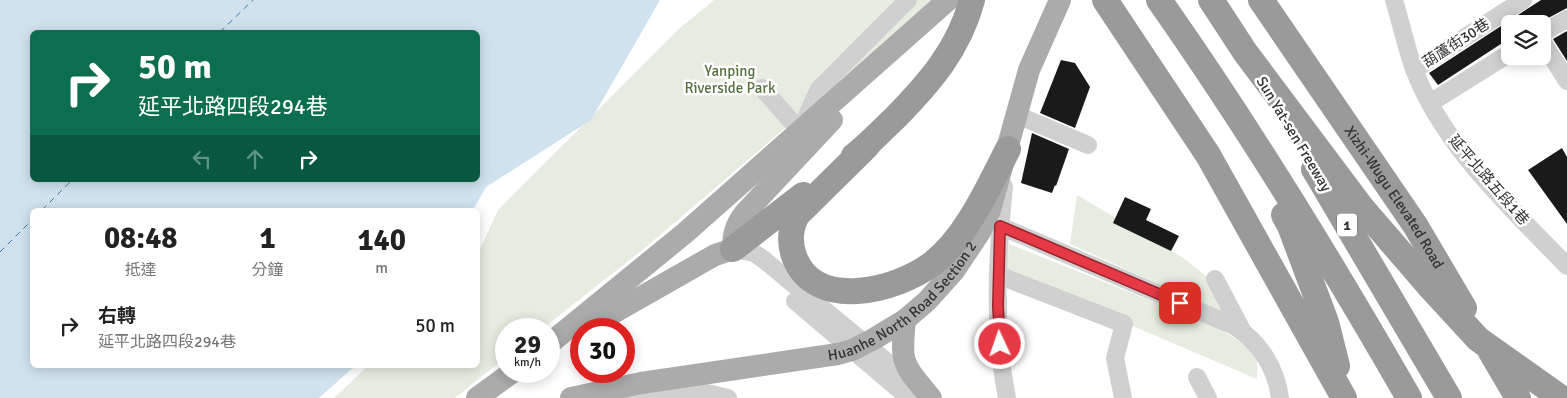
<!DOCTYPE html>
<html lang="zh-TW">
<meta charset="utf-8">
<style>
:root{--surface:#fff;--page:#f6f6f6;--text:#222;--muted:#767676}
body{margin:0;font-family:Signika,"Noto Sans TC",sans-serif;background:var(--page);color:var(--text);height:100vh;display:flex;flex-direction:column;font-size:19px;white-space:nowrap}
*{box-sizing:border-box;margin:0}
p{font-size:16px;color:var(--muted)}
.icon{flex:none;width:28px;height:28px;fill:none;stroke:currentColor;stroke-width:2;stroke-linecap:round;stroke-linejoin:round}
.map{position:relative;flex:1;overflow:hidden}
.details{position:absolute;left:30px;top:208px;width:450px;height:160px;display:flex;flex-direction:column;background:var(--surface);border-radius:8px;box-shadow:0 2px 12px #0003}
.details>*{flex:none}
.hud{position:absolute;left:30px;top:30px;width:450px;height:152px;border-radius:8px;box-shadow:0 2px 12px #0003;background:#0b6e4f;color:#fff;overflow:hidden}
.buttons{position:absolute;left:1501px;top:15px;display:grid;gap:10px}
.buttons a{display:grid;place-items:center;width:50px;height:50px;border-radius:8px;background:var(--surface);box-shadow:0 2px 12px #0003;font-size:25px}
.speed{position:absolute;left:495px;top:318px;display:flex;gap:10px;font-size:25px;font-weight:700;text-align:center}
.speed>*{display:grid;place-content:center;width:65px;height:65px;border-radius:50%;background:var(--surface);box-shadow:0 2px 12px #0003;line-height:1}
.speed small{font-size:12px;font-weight:400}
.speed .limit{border:8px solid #d22;background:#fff;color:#111}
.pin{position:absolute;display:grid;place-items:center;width:42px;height:42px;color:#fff;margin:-21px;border-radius:10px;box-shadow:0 2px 8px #0006}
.me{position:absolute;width:55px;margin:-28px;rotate:357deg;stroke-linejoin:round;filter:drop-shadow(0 0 4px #0008)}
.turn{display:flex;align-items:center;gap:18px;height:105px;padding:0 25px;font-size:22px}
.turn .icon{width:65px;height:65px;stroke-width:2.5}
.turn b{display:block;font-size:35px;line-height:42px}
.lanes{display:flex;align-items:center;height:48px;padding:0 25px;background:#0003;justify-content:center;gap:25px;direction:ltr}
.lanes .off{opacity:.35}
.eta{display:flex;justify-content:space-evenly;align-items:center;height:85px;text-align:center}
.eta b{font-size:30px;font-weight:700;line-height:35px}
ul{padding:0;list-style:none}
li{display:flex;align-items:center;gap:15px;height:65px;padding:0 25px}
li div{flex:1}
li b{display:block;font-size:19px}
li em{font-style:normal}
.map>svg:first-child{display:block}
.green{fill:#e6ecdf}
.water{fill:#cfe2ee;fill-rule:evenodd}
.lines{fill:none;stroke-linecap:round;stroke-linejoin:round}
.ferry{stroke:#3f7597;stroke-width:1;stroke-dasharray:6 5;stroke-linecap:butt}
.building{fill:#1a1a1a}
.minor{stroke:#d0d0d0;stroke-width:18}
.major{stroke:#ababab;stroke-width:22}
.highway{stroke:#9a9a9a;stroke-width:26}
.route-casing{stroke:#96252e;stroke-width:12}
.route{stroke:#e63946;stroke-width:9}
.labels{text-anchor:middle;stroke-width:5;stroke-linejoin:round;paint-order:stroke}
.shield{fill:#fff;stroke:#707070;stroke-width:1}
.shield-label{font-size:14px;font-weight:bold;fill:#333}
.street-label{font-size:15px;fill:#333;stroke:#fff}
.park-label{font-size:15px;fill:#56703f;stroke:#fff}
</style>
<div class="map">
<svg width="1567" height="398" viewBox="0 0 1567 398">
<rect width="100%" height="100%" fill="#fff"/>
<path class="green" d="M714,0H935L646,247L542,329H506V357L455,398H334L369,365H478V254L498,210L680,28Z
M1077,195L1182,257L1210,279L1232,317L1070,244Z
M1009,244L1217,327L1257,353V379L1006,272Z"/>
<path class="water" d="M0,0H660L591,120L486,187L473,210H32V365H356L319,398H0ZM32,32H478V180H32Z"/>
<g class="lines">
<path class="ferry" d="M220,32L253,0
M42,210L72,180
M0,252L32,220"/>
</g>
<path class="building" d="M1541,0H1567V8L1537,24H1510V38L1438,85L1429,73Z
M1567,31V61L1553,39Z
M1061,60L1075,63L1090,87L1075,128L1040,113Z
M1032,133L1069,149L1056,186L1055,185L1052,193L1021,183Z
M1562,148L1567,157V224L1528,170Z
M1125,197L1151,209L1146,220L1179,236L1171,251L1113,223Z"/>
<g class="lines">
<path class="minor" d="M1394,0C1401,23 1406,47 1414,69C1442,145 1512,209 1567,266
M1542,33L1567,19
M1542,41L1567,81
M1414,70L1523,0
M762,88L800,131L819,89L908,0
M1430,103L1510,53
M1017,115L1088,145
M1004,187C997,256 993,329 1007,398
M1000,226L1234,326C1260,342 1276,368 1280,398
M733,249L754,253L763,259L915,385
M998,275L1124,324L1115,358L1123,398
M1215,279L1243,332
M795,301L909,398
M1197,377L1208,398
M628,393H707L728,398"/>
<g class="major">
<path d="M905,320C900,365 903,364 931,398"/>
<path d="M585,329L715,255L733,249C733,235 735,226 744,214L832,120"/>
<path d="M549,344L685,233L948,0"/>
<path d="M477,398L514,371"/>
<path id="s1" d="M571,398L641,383L838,354L852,350L872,340L905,320L927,301L954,271L980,232L990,210L1029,70L1060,0"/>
</g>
<g class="highway">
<path d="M1105,0L1208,155L1344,398"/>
<path d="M1159,0C1249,128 1331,262 1409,398"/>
<path d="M1211,0L1245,52L1362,208L1431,288L1478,339L1561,398"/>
<path id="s2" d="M1261,0L1415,225L1464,308"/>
<path d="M867,146L797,215C790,229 789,241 794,256C814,312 897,291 933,263C966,238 989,186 1008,149"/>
<path d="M854,156C869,144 882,130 896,117C930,82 959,49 972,0"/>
<path d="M1314,169L1449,398"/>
<path d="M1284,215L1290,226L1326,322L1337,366"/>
<path d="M733,249L803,195"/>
<path d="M1491,352L1518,398"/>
</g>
</g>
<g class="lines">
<defs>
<path id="route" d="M1000,344L998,306L1000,226L1180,303"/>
</defs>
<use href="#route" class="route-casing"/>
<use href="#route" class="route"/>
</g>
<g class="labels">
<rect class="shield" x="1337" y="213.5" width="20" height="23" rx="4"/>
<g class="shield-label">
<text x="1347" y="230">1</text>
</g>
<g class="street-label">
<text transform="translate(1456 43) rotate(-33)" y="5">葫蘆街30巷</text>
<text transform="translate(1294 134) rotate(59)" y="5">Sun Yat-sen Freeway</text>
<text transform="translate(1489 180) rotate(49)" y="5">延平北路五段1巷</text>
<text dy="5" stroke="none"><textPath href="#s2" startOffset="238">Xizhi-Wugu Elevated Road</textPath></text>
<text dy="5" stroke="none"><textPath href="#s1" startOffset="355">Huanhe North Road Section 2</textPath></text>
</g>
<g class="park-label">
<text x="730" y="76">Yanping<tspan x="730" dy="17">Riverside Park</tspan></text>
</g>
</g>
</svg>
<div class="buttons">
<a><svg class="icon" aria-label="layers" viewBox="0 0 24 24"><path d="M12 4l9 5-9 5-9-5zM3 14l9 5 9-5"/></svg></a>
</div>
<div class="speed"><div>29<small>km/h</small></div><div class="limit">30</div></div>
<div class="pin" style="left:1180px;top:303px;background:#d93025"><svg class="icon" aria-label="arrive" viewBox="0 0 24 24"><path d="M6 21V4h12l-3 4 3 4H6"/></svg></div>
<svg class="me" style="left:1000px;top:344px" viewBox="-20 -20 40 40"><circle r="17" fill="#e63946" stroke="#fff" stroke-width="3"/><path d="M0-11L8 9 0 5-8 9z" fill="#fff"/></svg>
<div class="hud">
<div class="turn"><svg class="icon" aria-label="right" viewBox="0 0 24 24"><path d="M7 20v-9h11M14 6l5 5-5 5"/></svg><div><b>50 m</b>延平北路四段294巷</div></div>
<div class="lanes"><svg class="icon off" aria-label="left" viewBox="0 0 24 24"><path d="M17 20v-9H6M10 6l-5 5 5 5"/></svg><svg class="icon off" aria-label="ahead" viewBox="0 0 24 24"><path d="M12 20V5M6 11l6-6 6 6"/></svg><svg class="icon" aria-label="right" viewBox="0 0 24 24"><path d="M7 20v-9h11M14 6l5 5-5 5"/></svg></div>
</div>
<section class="details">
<div class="eta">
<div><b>08:48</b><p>抵達</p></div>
<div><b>1</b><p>分鐘</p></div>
<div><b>140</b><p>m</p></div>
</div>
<ul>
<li><svg class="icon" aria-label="right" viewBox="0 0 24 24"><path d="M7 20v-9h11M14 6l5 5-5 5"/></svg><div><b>右轉</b><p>延平北路四段294巷</p></div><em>50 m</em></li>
</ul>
</section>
</div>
